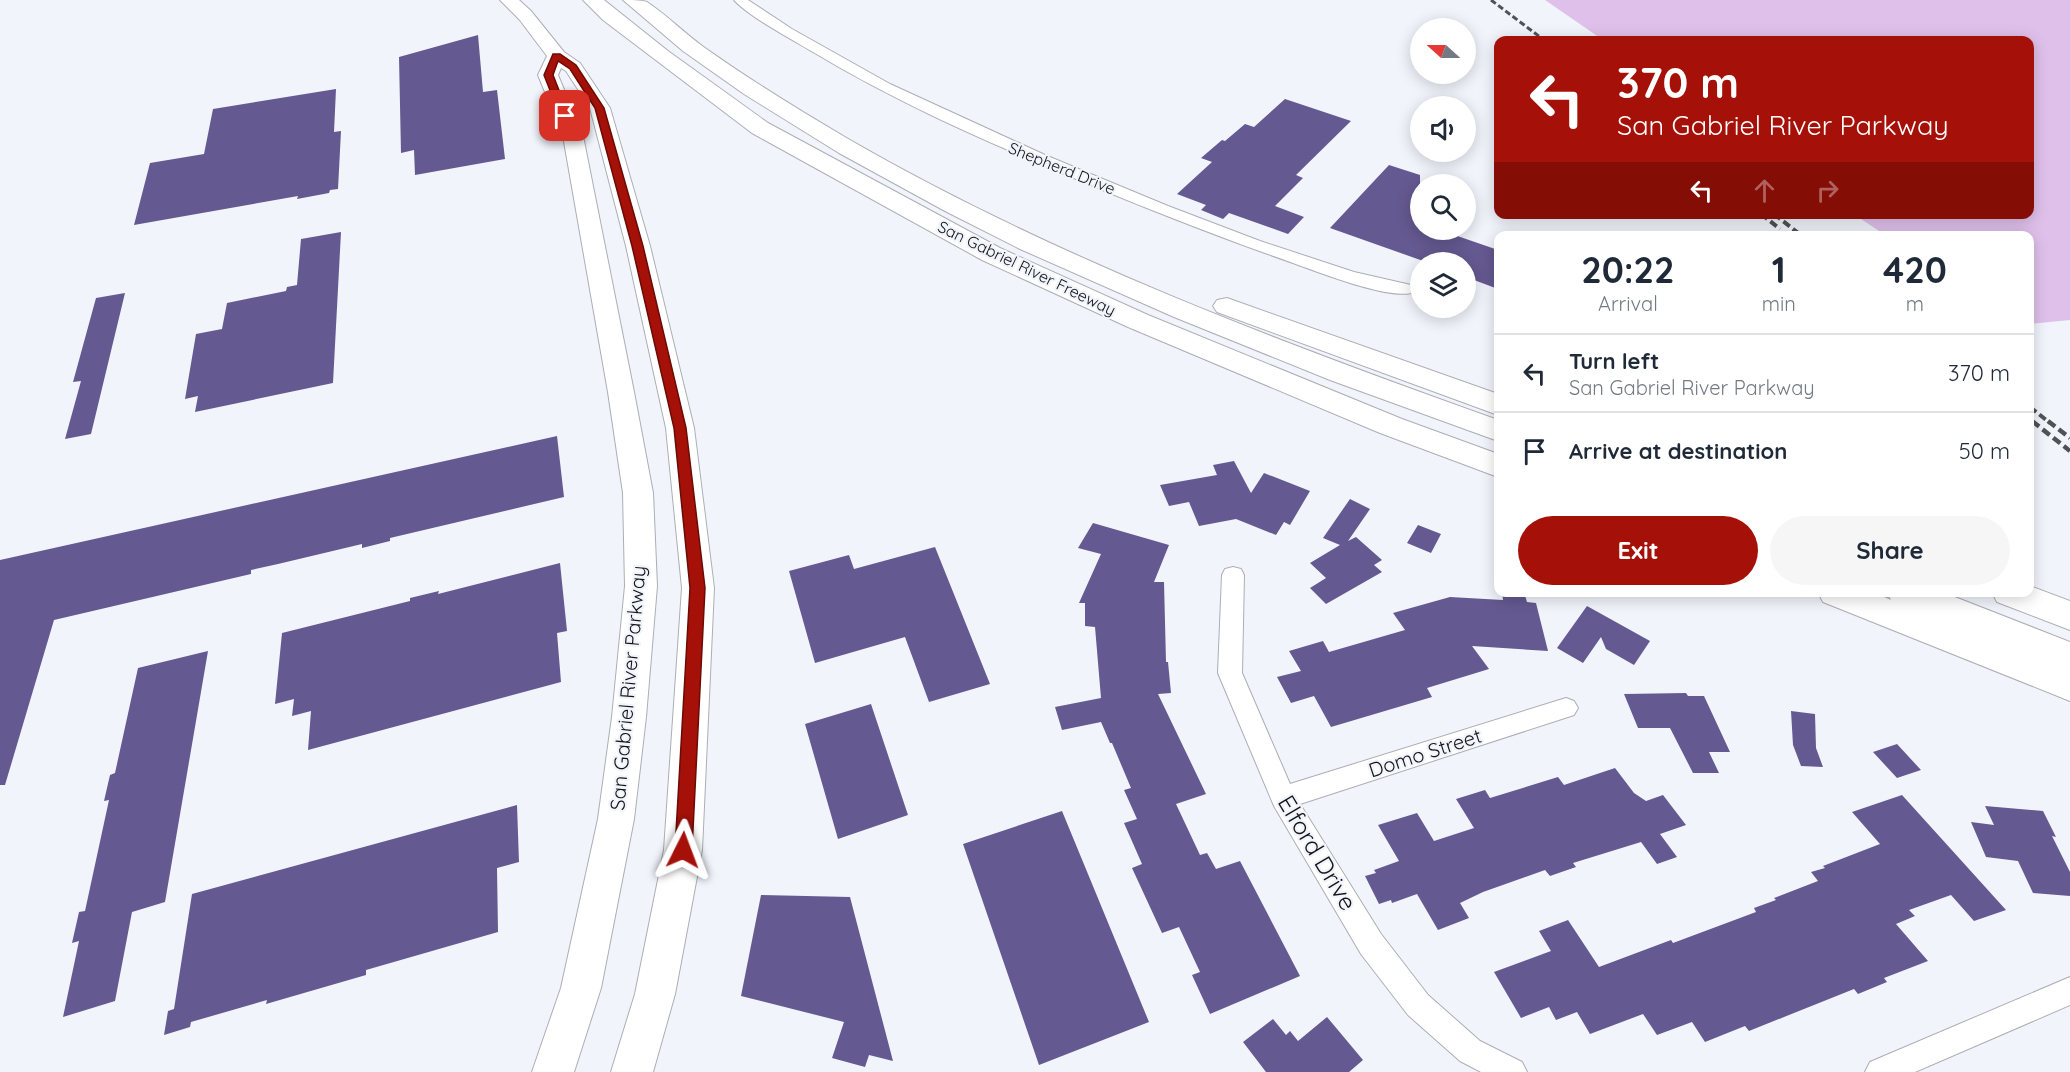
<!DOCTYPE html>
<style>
:root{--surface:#fff;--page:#f6f6f7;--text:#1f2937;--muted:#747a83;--line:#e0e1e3;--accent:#a51108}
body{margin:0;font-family:Quicksand,sans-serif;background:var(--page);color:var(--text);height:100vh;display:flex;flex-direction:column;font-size:22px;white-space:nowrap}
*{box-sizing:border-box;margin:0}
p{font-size:20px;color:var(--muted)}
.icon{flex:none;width:33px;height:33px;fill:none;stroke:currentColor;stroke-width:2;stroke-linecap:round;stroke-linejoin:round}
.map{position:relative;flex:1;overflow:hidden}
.side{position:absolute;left:1494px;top:231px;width:540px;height:366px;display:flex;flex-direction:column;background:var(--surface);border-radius:12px;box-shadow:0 3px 15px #0003}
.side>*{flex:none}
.hud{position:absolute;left:1494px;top:36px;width:540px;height:183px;border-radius:12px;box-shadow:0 3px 15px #0003;background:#a51108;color:#fff;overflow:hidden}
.needle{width:39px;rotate:291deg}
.tools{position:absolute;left:1410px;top:18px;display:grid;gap:12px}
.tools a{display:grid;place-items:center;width:66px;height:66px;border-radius:50%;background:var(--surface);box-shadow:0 3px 15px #0003;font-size:30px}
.pin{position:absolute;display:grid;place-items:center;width:51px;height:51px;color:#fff;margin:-26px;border-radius:12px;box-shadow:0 3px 9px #0006}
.me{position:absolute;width:66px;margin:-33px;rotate:3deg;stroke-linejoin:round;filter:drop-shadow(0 0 4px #0008)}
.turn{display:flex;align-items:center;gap:21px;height:126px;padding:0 24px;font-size:27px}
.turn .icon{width:78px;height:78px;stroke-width:2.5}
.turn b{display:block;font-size:42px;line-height:51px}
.lanes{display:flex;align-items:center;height:57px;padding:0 24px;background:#0003;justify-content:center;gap:30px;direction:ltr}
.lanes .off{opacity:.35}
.eta{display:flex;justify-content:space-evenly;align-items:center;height:102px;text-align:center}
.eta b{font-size:36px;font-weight:700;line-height:42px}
.action{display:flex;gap:12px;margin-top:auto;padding:12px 24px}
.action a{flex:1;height:69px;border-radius:36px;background:var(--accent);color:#fff;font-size:24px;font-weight:700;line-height:69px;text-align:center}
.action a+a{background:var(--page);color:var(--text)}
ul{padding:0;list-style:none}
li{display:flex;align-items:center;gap:18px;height:78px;padding:0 24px;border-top:2px solid var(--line)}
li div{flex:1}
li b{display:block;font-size:22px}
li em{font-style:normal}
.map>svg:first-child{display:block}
.green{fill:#dfc0eb}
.building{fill:#655991}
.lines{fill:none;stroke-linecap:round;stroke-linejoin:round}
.minor-casing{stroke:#acaeb5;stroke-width:2}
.secondary-casing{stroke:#acaeb5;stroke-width:2}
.motorway-casing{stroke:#acaeb5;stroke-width:2}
.minor{fill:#fff;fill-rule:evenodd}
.secondary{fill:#fff;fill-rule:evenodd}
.motorway{fill:#fff;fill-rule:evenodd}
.rail-far2{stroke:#505255;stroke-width:3;stroke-dasharray:6 3;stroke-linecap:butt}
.rail-far1{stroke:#505255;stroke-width:4;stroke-dasharray:8 4;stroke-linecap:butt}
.rail{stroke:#505255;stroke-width:4.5;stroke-dasharray:9 4.5;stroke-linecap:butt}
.route{fill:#a51108;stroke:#6b0b05;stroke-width:1.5}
.labels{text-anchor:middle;stroke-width:4.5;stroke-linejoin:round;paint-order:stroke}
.far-street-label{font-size:16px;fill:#121315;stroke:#f1f4fb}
.street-label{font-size:20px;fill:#121315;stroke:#f1f4fb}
.near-street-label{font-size:24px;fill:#121315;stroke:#f1f4fb}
</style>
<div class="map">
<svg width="2070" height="1072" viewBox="0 0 2070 1072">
<rect width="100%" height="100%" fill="#f1f4fb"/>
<path class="green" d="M1545,0H2070V320L2030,324V236L1885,235L1855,215L2030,214V40H1603Z"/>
<path class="building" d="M478,35L483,92L497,90L505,159L415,175L414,150L401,153L399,57Z
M336,89L334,132L341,131L338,189L330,190L329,193L297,199L298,196L134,225L150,163L204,154L213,109Z
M1285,99L1351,121L1296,175L1303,178L1275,206L1304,217L1288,234L1229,213L1223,219L1201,210L1206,205L1177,194L1212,162L1201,158L1222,140L1225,141L1245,124L1254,127Z
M1389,165L1420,175V230H1440L1498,250V289L1466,277V262H1426L1330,228Z
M341,232L333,383L195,412L198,396L185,399L196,334L222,329L227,303L286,291L287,287L297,285L301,239Z
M125,293L91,434L65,439L81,381L73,382L96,298Z
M557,436L564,497L390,538V541L362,548V544L278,564L251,570V574L54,620L5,785H0V560Z
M1234,461L1251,493L1264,473L1310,491L1290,525L1284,522L1276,535L1236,519L1199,526L1189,502L1169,506L1160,485L1217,475L1213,465Z
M1350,499L1370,509L1348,541L1356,537L1382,560L1374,565L1382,572L1326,604L1310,588L1326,578L1310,563L1340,545L1323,538Z
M1093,523L1169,545L1154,582H1164L1166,662H1168L1171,693L1158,694L1206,794L1176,804L1200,855L1207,853L1216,869L1240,861L1300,976L1210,1014L1192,975L1200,972L1179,927L1162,933L1132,868L1142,864L1124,823L1137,819L1124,790L1131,788L1112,743H1110L1101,722L1062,730L1055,707L1101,698L1095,627L1085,626V603H1079L1101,554L1078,548Z
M1418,525L1441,534L1431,553L1407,543Z
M935,547L990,684L929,702L905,637L815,663L789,571L849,555L854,569Z
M560,563L567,631L557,633L561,682L308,750L311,711L292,716L294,699L275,704L282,633L410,601V598L439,591L438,594Z
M1502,592H1524L1527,602L1536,603L1548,651L1472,646L1489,669L1427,688L1432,697L1331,727L1314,696L1291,703L1277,677L1301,671L1289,651L1323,641L1329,652L1405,630L1393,613L1450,597L1503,600Z
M1587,606L1650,641L1634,665L1606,649L1601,637L1583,663L1557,648Z
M208,651L165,902L132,912L115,1001L63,1017L79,941L72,943L79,912L85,911L109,800L104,801L110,775L115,773L138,668Z
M1686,693L1688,696H1704L1730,752H1709L1719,773H1693L1670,728H1638L1624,694Z
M871,704L908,815L838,839L805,724Z
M1791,711L1815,714L1816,748L1823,767L1801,766L1793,745Z
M1897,744L1921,770L1897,778L1873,752Z
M1615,768L1634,793L1646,801L1663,795L1686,825L1660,834L1677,857L1657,864L1641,842L1573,863L1576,867L1550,876L1545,870L1483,892L1460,903L1469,918L1438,930L1417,894L1392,903L1391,900L1379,904L1365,876L1376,873L1374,870L1399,861L1378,825L1417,813L1434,841L1474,828L1456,799L1485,790L1490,798L1558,777L1564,785Z
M1902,795L2006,910L1974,921L1951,895L1909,910L1915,916L1896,924L1928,961L1884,978L1887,982L1858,994L1854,989L1749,1031L1745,1026L1705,1042L1692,1022L1657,1035L1643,1014L1590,1034L1577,1012L1556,1020L1549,1007L1521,1018L1494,972L1551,951L1539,931L1568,920L1599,967L1671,940L1673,943L1756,912L1754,908L1776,900L1774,898L1818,881L1811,872L1825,868L1823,866L1880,844L1852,812Z
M517,805L519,862L497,868L498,932L366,970V975L266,1004L267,1000L191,1022L190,1027L164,1035L168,1011L174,1009L192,894Z
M1985,806L2043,811L2056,837L2052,836L2070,872V896L2033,893L2018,861L1986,857L1971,822L1994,825Z
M1062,811L1149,1022L1039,1065L963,844Z
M761,895L850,897L893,1061L869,1055L865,1067L832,1058L844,1022L741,996Z
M1327,1017L1363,1060L1349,1072H1266L1243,1042L1273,1019L1286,1035L1290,1031L1298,1041Z"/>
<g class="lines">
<defs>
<path id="minor" d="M734,0H748L792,29L890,84L1045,155L1168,206L1260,241L1354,272L1411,285L1414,289L1411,293C1387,299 1318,272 1293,263C1213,235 1135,204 1057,171C974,136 891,99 813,52C793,40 748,16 734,0Z
M1233,567L1241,569L1244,575L1242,673L1290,784L1566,698L1574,701L1578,708L1574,715L1300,804L1381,934L1428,995L1480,1041L1522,1062L1527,1072H1481L1460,1061L1408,1015L1361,954L1274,806L1218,673L1222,575L1225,569Z
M2070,977V1005L1915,1072H1865L1870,1062Z"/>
<path id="secondary" d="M500,0H519L531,11L564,52L580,63L610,108L650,246L694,428L714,588L702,850L675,994L653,1072H611L635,994L664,850L682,588L666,428L626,246L590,108L566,71L561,68L558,75L583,136L634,392L653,493L657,586L646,717L634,819L601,988L574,1072H532L561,988L598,819L612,717L625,586L623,493L608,392L563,136L538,75L547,56L519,19Z"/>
<path id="motorway" d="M583,0H604L668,51L768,123L1000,248L1148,315L1402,419L1498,454V477L1380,433L1128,327L982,260L752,133L603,20Z
M623,0C630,0 641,0 647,2C667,15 685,34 705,48C752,81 800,111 850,140C1055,258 1277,341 1498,420V441L1330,380L1174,317L1020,249L945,211L839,153L744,94L683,51Z
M1227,298L1498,394V415L1217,312L1213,306L1217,300Z
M2030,586L2070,601V630L1997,602L1992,592H2030Z
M1818,592H1873L1891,600L1887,592H1942L2070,642V701L1823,602Z"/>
</defs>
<use href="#minor" class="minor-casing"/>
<use href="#secondary" class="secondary-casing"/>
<use href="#motorway" class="motorway-casing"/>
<use href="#minor" class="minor"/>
<use href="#secondary" class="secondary"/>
<use href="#motorway" class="motorway"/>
<path class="rail-far2" d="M1491,0L1544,40"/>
<path class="rail-far1" d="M1761,214L1780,229
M1774,214L1802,236
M2030,407L2050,423
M2030,420L2033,423"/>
<path class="rail" d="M2032,421L2070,451
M2048,421L2070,438"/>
</g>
<path class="route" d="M553,54H560L576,65L604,108L643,246L686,428L705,588L692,850L689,855L683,858L677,855L675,850L690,588L674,428L632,246L595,108L570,69L558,61L553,75L569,116L561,118L544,75Z"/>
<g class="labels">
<g class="far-street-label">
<text transform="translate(1062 168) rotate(22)" y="6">Shepherd Drive</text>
<text transform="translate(1027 268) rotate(26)" y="6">San Gabriel River Freeway</text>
</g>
<g class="street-label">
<text transform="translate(628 688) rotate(-85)" y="7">San Gabriel River Parkway</text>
<text transform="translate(1425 753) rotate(-18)" y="7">Domo Street</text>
</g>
<g class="near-street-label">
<text transform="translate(1317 853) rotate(59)" y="8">Elford Drive</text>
</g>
</g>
</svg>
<div class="tools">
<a><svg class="needle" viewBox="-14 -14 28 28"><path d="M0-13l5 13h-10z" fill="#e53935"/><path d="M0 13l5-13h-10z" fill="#747a83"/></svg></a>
<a><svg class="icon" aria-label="sound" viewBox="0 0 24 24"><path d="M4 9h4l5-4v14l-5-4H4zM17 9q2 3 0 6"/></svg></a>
<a><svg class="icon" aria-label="search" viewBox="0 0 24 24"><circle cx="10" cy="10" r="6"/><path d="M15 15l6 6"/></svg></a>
<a><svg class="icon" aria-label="layers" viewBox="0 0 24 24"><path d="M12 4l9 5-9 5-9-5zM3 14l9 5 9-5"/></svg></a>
</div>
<div class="pin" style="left:565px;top:116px;background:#d93025"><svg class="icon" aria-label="arrive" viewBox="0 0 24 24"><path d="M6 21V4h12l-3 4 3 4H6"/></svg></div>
<svg class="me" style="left:683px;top:850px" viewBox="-20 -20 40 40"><path d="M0-17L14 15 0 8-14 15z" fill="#a51108" stroke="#fff" stroke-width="4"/></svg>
<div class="hud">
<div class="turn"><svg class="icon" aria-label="left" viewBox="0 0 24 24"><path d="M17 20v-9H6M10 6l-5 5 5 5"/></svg><div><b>370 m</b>San Gabriel River Parkway</div></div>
<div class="lanes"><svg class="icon" aria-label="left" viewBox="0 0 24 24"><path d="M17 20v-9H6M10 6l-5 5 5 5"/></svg><svg class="icon off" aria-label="ahead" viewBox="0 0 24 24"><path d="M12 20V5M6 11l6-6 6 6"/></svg><svg class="icon off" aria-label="right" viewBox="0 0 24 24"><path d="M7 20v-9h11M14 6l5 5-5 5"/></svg></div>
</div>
<section class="side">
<div class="eta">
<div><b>20:22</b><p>Arrival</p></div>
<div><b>1</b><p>min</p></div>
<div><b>420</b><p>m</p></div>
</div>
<ul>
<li><svg class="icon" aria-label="left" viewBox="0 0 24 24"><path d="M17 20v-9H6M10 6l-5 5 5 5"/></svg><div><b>Turn left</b><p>San Gabriel River Parkway</p></div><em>370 m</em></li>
<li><svg class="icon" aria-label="arrive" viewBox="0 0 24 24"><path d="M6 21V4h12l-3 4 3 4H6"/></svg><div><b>Arrive at destination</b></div><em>50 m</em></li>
</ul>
<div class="action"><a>Exit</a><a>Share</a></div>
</section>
</div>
